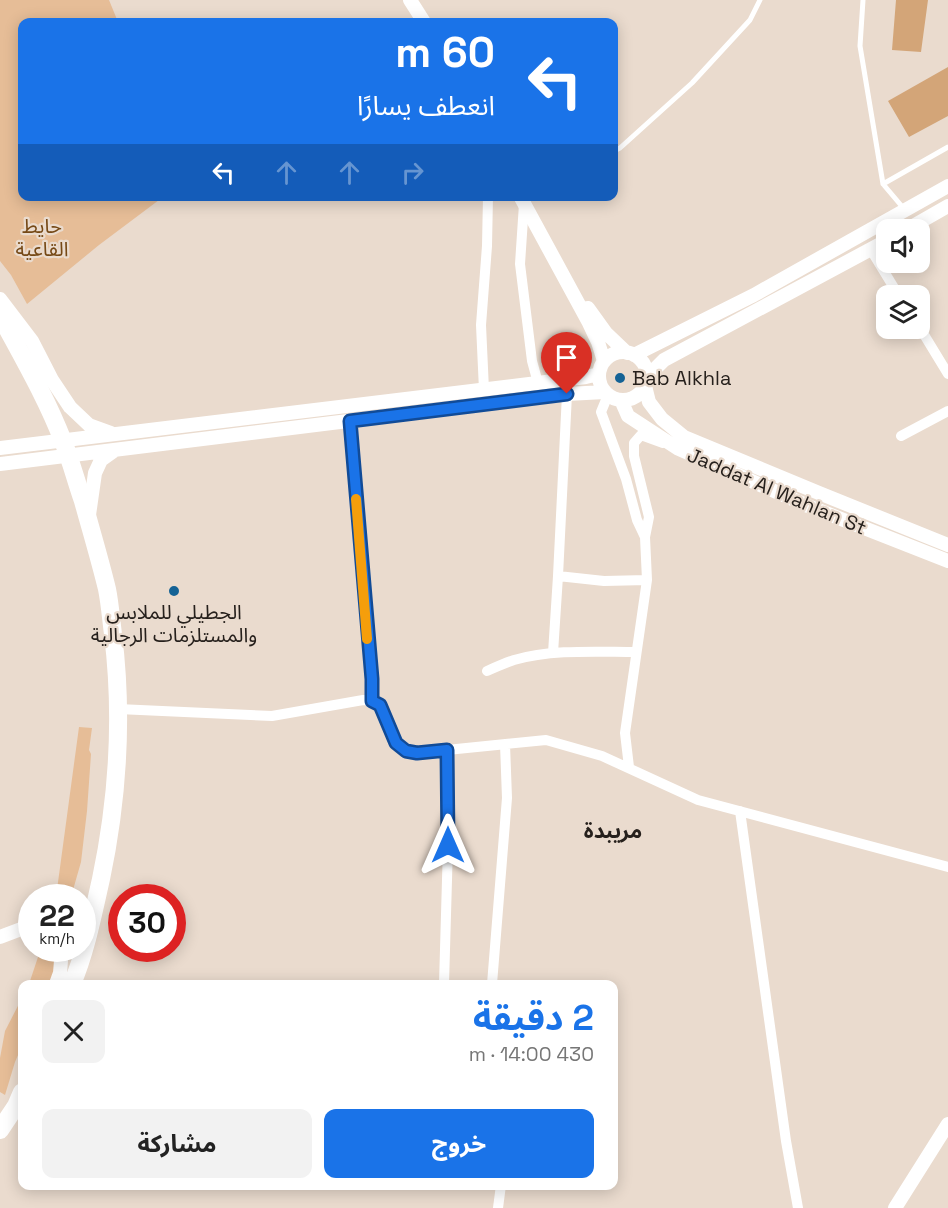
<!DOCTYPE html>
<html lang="ar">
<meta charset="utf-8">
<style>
:root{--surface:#fff;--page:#f2f2f2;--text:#222;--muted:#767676;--accent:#1a73e8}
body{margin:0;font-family:"Space Grotesk","Noto Sans Arabic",sans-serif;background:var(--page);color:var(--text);direction:rtl;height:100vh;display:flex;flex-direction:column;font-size:22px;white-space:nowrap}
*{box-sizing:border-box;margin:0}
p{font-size:20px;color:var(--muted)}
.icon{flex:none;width:33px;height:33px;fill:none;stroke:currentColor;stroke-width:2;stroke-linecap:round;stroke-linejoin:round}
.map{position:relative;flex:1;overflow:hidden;direction:ltr}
.drawer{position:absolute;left:18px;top:980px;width:600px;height:210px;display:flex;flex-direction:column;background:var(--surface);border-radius:12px;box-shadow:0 3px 15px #0003;direction:rtl}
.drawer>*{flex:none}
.hud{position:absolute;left:18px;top:18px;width:600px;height:183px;border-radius:12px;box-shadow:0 3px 15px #0003;direction:rtl;background:#1a73e8;color:#fff;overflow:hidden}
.fabs{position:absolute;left:876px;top:219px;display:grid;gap:12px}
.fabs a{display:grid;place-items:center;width:54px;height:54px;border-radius:12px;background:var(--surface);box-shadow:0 3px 15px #0003;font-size:30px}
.speed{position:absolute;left:18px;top:884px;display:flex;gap:12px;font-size:30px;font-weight:700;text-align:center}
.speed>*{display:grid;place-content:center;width:78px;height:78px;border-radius:50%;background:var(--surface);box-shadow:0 3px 15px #0003;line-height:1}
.speed small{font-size:15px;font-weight:400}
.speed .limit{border:9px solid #d22;background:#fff;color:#111}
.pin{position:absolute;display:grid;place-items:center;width:51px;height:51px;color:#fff;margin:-62px -26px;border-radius:50% 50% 50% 0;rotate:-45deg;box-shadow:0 0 6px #0007}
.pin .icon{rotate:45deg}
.me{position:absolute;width:66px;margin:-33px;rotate:0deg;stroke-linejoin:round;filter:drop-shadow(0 0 4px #0008)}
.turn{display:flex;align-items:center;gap:21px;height:126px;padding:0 24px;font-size:27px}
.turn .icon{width:78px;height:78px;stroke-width:2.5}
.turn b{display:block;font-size:42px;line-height:51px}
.lanes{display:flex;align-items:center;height:57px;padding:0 24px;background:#0003;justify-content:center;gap:30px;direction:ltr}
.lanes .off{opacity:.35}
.round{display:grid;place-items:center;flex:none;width:63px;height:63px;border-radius:12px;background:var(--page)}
.summary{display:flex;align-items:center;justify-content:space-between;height:102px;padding:0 24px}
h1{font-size:36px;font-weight:700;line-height:45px;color:var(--accent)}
.cta{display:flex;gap:12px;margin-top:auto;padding:12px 24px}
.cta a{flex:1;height:69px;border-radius:12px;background:var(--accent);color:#fff;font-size:24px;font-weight:700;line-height:69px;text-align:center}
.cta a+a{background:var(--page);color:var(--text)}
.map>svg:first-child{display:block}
.green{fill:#e6bd97}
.building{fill:#d3a578}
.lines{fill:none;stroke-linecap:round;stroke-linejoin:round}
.lane{stroke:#fff;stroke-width:5}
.street{stroke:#fff;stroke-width:10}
.secondary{stroke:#fff;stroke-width:14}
.highway{stroke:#fff;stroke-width:18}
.route-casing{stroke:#114b97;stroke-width:15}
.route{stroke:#1a73e8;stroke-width:10}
.slow{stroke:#f59e0b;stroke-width:10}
.poi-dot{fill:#146295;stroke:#eadbce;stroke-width:2}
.labels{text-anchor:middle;stroke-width:4.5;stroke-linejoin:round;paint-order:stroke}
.park-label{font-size:20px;fill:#764916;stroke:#eadbce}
.poi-label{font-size:20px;fill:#26201c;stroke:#eadbce;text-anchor:start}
.street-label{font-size:20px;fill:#26201c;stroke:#eadbce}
.neighbourhood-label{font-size:21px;font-weight:bold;fill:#26201c;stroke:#eadbce}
</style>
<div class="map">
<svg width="948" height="1208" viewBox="0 0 948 1208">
<rect width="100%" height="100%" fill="#eadbce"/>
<path class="green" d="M0,0H109L118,22H22V196H158L159,200L99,245L27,304L11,275L0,261Z
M79,727L92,728L89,750L91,754L87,811L81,862L71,897H56Z
M41,948H56L60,953L50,984H29Z
M22,998V1046L15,1062L5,1095L0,1092V1058L5,1031Z"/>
<path class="building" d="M896,0H928L921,52L892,50Z
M948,67V116L909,137L888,101Z"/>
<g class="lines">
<path class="lane" d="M863,0L860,46L883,184L905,210
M614,151L620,148L692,83L750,20L760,0
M883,184L948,147"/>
<path class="street" d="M524,204L520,264L532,361L538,383
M871,250L899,296
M920,328L948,374
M484,390L481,325L487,246L488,196
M608,395L601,412L626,479L637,520L645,537
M349,421L372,679V701
M901,436L948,411
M558,576L604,581L647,580
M553,653L558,576L567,394
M487,671C496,667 505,663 514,660C553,649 596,652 636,652
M118,709L272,716L363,700L372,701L380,705L396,743L406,751L417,753L546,740L602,756L698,800L948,867
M629,767L625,733L647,580L645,537L649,517L634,456V443L641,435L663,443
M740,811L786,1141L798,1208
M444,984L448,845L447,750
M492,984L507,798L505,744
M498,1208L501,1185"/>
<path class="secondary" d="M410,0L424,22
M520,196L589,323L598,342L604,361
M906,230L948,206
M0,299L32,341L52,380L70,407L89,425L111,433
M588,308L606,333L627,353
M599 376a24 24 0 1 1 48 0a24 24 0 1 1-48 0Z
M634,355L754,295L948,186
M647,377L664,360L886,241
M645,386L649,402L662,419L684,437L819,493L948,545
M621,400L628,416L677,448L808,506L948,561
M0,448L586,377L599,374
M0,464L567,394L605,392
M89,515L95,473L101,460L115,450
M0,937L29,926H32
M56,984L60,973L62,948
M895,1208L948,1124"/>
<path class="highway" d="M0,315C22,356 46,397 63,441C71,461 76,481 83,501C91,530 100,560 107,589C110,604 111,619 113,634C123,716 118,798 101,879C93,914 86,951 72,984
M0,1130L16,1106L22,1092"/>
</g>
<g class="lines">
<defs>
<path id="route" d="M448,845L447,750L417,753L406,751L396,743L380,705L372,701V679L350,421L567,394"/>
</defs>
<use href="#route" class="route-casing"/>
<use href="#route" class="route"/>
<path class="slow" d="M356,499L367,639"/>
</g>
<g class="poi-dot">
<circle cx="620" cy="378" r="6"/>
<circle cx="174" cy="591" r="6"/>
</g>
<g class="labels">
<g class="park-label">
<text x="42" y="233">حايط<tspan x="42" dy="23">القاعية</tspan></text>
</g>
<g class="poi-label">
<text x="632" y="385">Bab Alkhla</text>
<text x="174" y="619" text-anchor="middle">الجطيلي للملابس<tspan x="174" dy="23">والمستلزمات الرجالية</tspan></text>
</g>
<g class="street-label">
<text transform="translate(777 491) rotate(23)" y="7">Jaddat Al Wahlan St</text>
</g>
<g class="neighbourhood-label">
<text x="613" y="838">مريبدة</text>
</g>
</g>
</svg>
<div class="fabs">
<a><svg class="icon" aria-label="sound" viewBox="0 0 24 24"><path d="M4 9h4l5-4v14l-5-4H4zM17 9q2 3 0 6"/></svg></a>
<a><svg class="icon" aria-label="layers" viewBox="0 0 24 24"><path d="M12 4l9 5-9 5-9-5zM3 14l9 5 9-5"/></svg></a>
</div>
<div class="speed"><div>22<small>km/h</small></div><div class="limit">30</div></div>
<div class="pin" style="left:567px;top:394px;background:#d93025"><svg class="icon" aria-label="arrive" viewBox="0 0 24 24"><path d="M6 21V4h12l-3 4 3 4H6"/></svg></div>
<svg class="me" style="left:448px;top:845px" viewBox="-20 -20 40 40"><path d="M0-17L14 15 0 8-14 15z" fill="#1a73e8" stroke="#fff" stroke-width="4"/></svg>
<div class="hud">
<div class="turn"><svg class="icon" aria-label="left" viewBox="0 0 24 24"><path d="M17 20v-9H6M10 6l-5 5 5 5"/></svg><div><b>60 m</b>انعطف يسارًا</div></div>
<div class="lanes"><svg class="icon" aria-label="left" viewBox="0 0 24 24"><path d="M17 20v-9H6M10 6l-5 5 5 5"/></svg><svg class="icon off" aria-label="ahead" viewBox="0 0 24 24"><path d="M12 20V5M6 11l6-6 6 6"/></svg><svg class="icon off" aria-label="ahead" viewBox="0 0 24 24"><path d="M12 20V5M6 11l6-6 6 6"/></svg><svg class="icon off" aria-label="right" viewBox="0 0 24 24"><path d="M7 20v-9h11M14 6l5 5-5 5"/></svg></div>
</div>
<section class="drawer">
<div class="summary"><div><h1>2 دقيقة</h1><p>430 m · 14:00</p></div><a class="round"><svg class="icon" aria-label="close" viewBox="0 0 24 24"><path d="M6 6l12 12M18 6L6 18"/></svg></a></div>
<div class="cta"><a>خروج</a><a>مشاركة</a></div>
</section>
</div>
